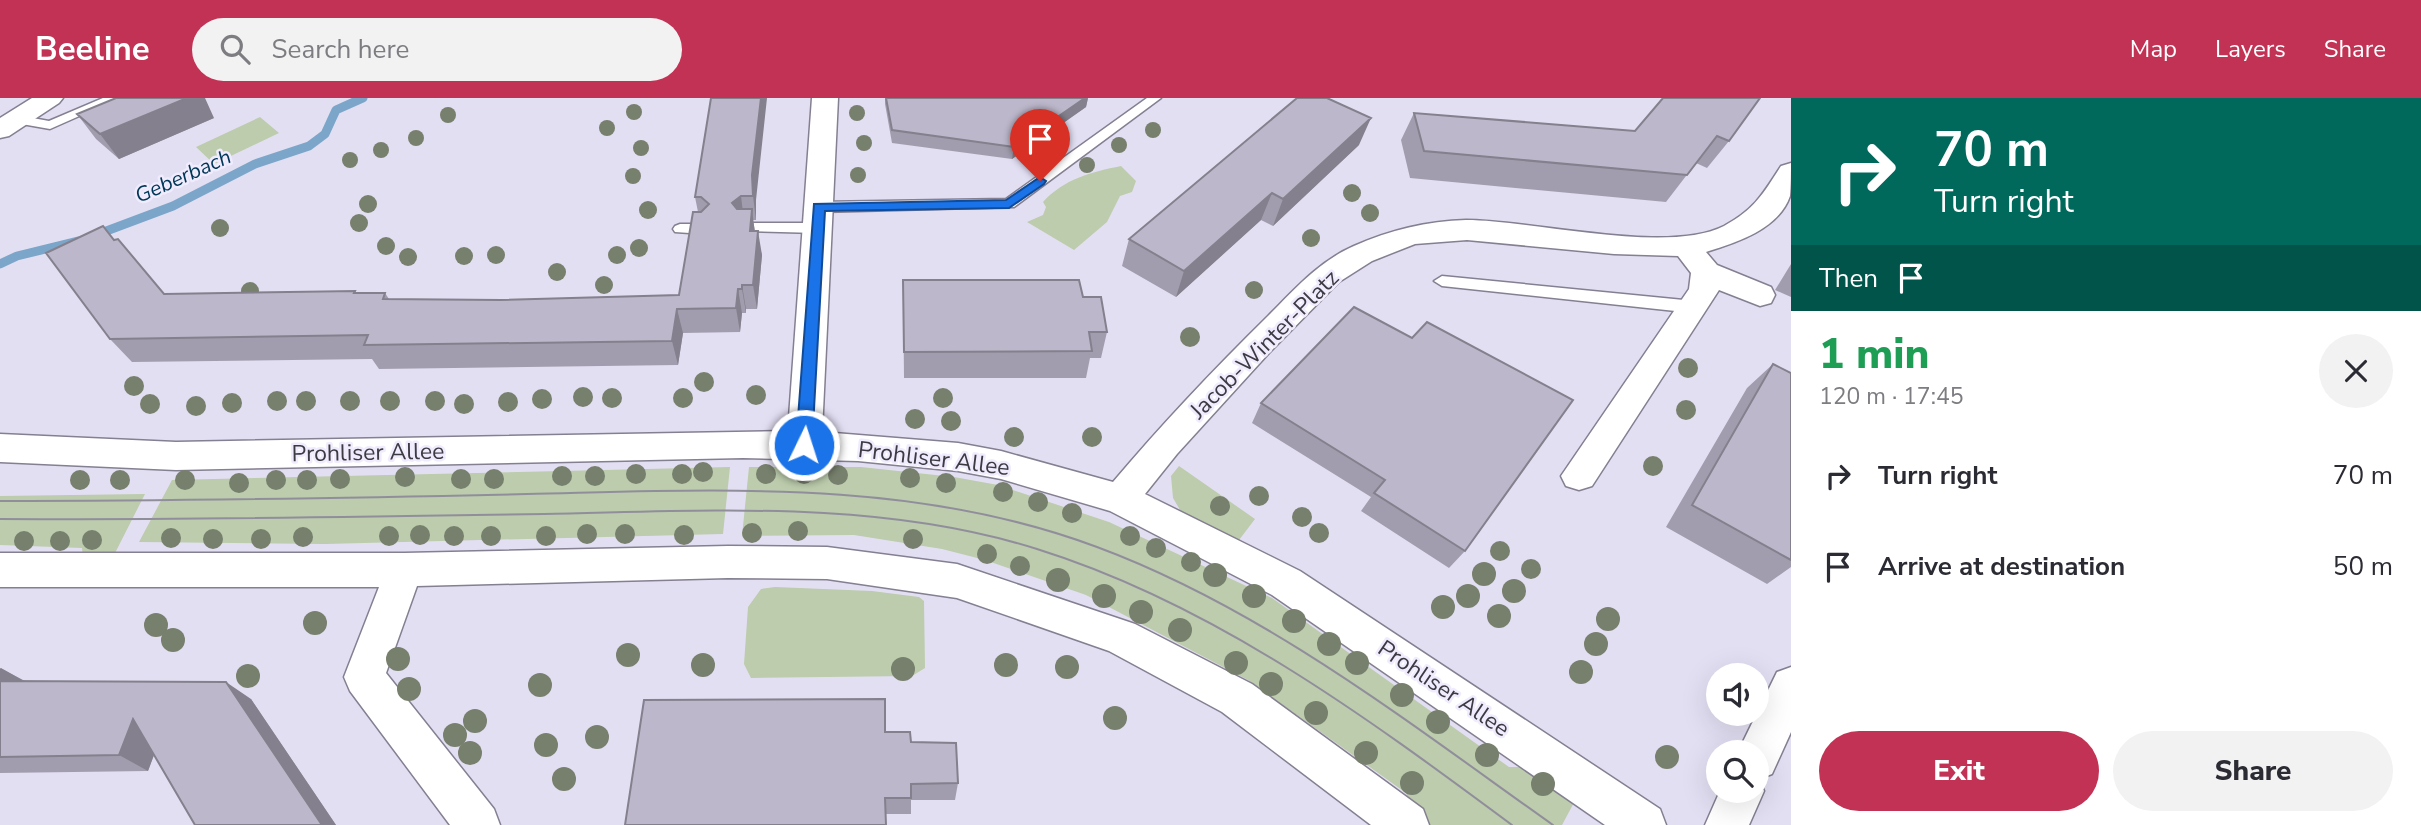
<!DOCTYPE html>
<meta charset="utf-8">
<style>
:root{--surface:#fff;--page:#f2f2f3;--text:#2b2b33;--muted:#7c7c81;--accent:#c23254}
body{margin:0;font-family:"Nunito Sans",sans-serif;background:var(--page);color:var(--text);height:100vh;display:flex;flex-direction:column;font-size:26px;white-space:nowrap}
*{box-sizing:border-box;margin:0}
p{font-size:23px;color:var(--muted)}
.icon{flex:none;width:38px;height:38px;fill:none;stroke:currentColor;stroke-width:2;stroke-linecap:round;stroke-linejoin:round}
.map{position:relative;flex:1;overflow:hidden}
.drawer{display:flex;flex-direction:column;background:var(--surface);width:630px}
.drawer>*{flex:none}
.hud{background:#00695c;color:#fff;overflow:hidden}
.fabs{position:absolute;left:1706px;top:565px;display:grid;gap:14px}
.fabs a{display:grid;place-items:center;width:63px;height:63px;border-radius:50%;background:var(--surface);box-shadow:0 7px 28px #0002;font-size:35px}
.pin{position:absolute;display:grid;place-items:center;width:60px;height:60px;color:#fff;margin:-72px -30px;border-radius:50% 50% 50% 0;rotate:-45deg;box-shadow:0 0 7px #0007}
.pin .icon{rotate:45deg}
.me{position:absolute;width:77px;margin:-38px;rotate:4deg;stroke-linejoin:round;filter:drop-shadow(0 0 5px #0008)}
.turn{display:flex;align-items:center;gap:24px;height:147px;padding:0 28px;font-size:32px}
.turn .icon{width:91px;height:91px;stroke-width:2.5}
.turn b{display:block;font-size:49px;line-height:60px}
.then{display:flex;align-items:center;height:66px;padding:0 28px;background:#0003;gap:14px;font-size:26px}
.round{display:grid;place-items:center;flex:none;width:74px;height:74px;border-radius:37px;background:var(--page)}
.headline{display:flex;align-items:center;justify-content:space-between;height:119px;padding:0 28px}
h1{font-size:42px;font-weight:800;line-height:52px;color:#1e9e55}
.action{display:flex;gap:14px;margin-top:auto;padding:14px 28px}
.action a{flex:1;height:80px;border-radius:42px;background:var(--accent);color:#fff;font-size:28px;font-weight:800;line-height:80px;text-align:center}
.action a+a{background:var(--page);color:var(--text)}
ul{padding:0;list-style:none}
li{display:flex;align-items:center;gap:21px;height:91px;padding:0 28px}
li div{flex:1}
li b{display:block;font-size:26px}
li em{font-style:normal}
header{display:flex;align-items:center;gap:42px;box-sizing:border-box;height:98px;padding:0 35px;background:var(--accent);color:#fff}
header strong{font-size:33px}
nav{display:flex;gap:38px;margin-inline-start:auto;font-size:24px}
.search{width:490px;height:63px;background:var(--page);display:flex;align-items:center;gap:18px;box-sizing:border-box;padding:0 24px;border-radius:38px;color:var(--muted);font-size:26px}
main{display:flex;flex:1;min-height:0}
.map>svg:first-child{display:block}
.green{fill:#bcccac}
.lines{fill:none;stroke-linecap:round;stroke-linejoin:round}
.stream{stroke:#7ca6c9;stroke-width:9}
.lane-casing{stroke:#847f91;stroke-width:3}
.street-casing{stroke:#847f91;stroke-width:3}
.lane{fill:#fff;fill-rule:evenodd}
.street{fill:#fff;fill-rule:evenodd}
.tram{stroke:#918e9c;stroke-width:2}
.tree{fill:#777f6d}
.wall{fill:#a29dae}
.shaded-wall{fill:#84808d}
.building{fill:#bcb7ca;stroke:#84808d;stroke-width:2}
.route{fill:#1a73e8;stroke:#114b97;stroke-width:2}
.labels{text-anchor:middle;stroke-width:5;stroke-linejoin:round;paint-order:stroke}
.far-water-label{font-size:21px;font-style:italic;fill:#003657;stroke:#f0ecfd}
.street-label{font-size:23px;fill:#3c3a42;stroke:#f0ecfd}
</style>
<header>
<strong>Beeline</strong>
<div class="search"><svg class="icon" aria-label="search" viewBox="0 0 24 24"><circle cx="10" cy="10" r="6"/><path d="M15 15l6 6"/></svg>Search here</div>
<nav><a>Map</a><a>Layers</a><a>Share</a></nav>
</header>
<main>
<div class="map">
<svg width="1791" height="727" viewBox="0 0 1791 727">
<rect width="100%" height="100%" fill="#e3dff3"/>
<path class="green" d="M260,19L279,35L214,66L196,49Z
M1121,68L1136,83L1132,94L1120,98L1107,124L1074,152L1027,124L1043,117L1046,109L1043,104C1064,81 1091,74 1121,68Z
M1179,368L1255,421L1236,446L1183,417L1173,400L1171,378Z
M730,369L723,436L325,446L139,444L172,382Z
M749,369H861L954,379L998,387L1109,424L1272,500L1509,669H1533L1577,699L1562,727H1430L1414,715L1406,695L1248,582L1086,497L985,462L942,451L854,437L742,438Z
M145,396L113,459H83L82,450L0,447V398Z
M775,489L872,493L919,499L924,503L925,570L912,578L751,580L744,566L748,509L761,491Z"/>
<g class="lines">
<path class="stream" d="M93,138L173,108L255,66L309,48L325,36L336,12L363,0
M0,166L17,158L78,143"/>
<defs>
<path id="lane" d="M103,0H120L50,31L16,25L10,21L16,17L49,23Z
M1147,0H1161L1014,109L819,114L812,109L819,104L1006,101Z
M746,125H817L824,130L817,135L741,133L739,130Z
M680,126H704L711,131L704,136L675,134L673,131L675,128Z
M1442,178L1694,203L1702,209L1694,215L1442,188L1434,183Z"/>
<path id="street" d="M32,0H63L59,5L9,38L0,40V20Z
M812,0H838L822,334L958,345L1001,353L1113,384C1162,326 1214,271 1268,218C1294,192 1319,163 1354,148C1390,132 1427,123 1466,122C1533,122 1666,157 1724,128C1755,111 1763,96 1781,68L1791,65C1791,75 1791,89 1790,98C1779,131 1736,145 1706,154L1717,167L1771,189L1775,197L1771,205L1760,208L1719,192L1592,388L1579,392L1566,388L1561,378L1689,191L1691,175L1678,158L1614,156L1467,142L1415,146L1372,163L1339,184L1269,255L1177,356L1145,396L1300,473L1660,711L1666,727H1605L1272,497L1110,413L1001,381L958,373L858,363L743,360L176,372L0,364V336L176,344L788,333Z
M728,448L827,449L957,466L1135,526L1252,586L1423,711L1429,727H1371L1222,614L1109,553L957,500L827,481L728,480L417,488L386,575L494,711L500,727H450L350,593L344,579L379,489H0V455H404Z
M1791,569V634L1772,676L1759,681L1764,693L1749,727H1705L1720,693H1757V654H1738L1777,574Z"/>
</defs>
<use href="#lane" class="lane-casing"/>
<use href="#street" class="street-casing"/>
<use href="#lane" class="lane"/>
<use href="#street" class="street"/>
<path class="tram" d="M0,403C176,403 351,400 527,396C719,392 913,380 1097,449C1264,511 1409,625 1553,727
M0,421C181,422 363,419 544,416C709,413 878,401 1037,451C1213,506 1365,618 1512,727"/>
</g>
<g class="tree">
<circle cx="634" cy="14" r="8"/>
<circle cx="857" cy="15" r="8"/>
<circle cx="448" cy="17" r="8"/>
<circle cx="607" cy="30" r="8"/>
<circle cx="1153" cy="32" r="8"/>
<circle cx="416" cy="40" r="8"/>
<circle cx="864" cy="45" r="8"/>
<circle cx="1119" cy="47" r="8"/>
<circle cx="641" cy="50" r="8"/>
<circle cx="381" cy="52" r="8"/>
<circle cx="350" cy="62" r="8"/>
<circle cx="1087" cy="67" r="8"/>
<circle cx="858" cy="77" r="8"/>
<circle cx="633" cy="78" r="8"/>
<circle cx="1352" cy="95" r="9"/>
<circle cx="368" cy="106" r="9"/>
<circle cx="648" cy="112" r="9"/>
<circle cx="1370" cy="115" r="9"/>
<circle cx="359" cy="125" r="9"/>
<circle cx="220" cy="130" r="9"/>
<circle cx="1311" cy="140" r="9"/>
<circle cx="386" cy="148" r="9"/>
<circle cx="639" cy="150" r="9"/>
<circle cx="496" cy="157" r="9"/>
<circle cx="617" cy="157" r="9"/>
<circle cx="464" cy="158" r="9"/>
<circle cx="408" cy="159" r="9"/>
<circle cx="557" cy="174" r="9"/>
<circle cx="604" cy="187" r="9"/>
<circle cx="1254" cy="192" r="9"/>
<circle cx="250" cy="193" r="9"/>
<circle cx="1190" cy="239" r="10"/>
<circle cx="1688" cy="270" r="10"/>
<circle cx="704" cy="284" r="10"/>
<circle cx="134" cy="288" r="10"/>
<circle cx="756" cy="297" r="10"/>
<circle cx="583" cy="299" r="10"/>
<circle cx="612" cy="300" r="10"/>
<circle cx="683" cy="300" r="10"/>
<circle cx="943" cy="300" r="10"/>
<circle cx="542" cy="301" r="10"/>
<circle cx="277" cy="303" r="10"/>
<circle cx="306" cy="303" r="10"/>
<circle cx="350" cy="303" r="10"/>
<circle cx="390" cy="303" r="10"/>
<circle cx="435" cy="303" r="10"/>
<circle cx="508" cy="304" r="10"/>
<circle cx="232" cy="305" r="10"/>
<circle cx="150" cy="306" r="10"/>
<circle cx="464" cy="306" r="10"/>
<circle cx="196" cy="308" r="10"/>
<circle cx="1686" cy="312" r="10"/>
<circle cx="915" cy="321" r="10"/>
<circle cx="951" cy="323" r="10"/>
<circle cx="1014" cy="339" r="10"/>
<circle cx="1092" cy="339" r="10"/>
<circle cx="1653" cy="368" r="10"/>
<circle cx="703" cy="374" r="10"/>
<circle cx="636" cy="376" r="10"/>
<circle cx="682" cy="376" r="10"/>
<circle cx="766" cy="376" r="10"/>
<circle cx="804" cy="376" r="10"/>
<circle cx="838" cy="377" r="10"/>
<circle cx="562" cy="378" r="10"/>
<circle cx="595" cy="378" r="10"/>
<circle cx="405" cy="379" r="10"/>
<circle cx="910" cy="380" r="10"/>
<circle cx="340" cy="381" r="10"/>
<circle cx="461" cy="381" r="10"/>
<circle cx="494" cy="381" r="10"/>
<circle cx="80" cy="382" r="10"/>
<circle cx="120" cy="382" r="10"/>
<circle cx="185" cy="382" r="10"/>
<circle cx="276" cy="382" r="10"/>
<circle cx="307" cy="382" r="10"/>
<circle cx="239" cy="385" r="10"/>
<circle cx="946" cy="385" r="10"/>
<circle cx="1003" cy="394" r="10"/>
<circle cx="1259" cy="398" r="10"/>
<circle cx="1038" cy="404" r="10"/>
<circle cx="1220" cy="408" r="10"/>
<circle cx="1072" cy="415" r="10"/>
<circle cx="1302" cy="419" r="10"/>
<circle cx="798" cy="433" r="10"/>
<circle cx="752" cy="435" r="10"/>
<circle cx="1319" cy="435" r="10"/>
<circle cx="587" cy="436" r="10"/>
<circle cx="625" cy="436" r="10"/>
<circle cx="420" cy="437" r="10"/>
<circle cx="684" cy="437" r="10"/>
<circle cx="389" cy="438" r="10"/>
<circle cx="454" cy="438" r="10"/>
<circle cx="491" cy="438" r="10"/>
<circle cx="546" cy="438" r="10"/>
<circle cx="1130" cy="438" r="10"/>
<circle cx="303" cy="439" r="10"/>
<circle cx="171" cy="440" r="10"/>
<circle cx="213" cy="441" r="10"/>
<circle cx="261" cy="441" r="10"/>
<circle cx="913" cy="441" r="10"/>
<circle cx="92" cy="442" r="10"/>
<circle cx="24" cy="443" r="10"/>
<circle cx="60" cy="443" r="10"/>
<circle cx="1156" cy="450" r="10"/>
<circle cx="1500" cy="453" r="10"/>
<circle cx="987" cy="456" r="10"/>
<circle cx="1191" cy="464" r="10"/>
<circle cx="1020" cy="468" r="10"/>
<circle cx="1531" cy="471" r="10"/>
<circle cx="1484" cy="476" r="12"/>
<circle cx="1215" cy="477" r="12"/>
<circle cx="1058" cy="482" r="12"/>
<circle cx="1514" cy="493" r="12"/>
<circle cx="1104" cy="498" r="12"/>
<circle cx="1254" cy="498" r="12"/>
<circle cx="1468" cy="498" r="12"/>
<circle cx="1443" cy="509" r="12"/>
<circle cx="1141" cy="514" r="12"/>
<circle cx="1499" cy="518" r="12"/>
<circle cx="1608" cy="521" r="12"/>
<circle cx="1294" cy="523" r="12"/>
<circle cx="315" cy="525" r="12"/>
<circle cx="156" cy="527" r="12"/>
<circle cx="1180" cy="532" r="12"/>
<circle cx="173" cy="542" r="12"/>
<circle cx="1329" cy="546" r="12"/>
<circle cx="1596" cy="546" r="12"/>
<circle cx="628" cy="557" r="12"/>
<circle cx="398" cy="561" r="12"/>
<circle cx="1236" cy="565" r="12"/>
<circle cx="1357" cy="565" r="12"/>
<circle cx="703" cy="567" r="12"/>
<circle cx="1006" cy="567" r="12"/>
<circle cx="1067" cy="569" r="12"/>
<circle cx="903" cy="571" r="12"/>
<circle cx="1581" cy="574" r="12"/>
<circle cx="248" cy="578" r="12"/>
<circle cx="1271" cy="586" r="12"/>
<circle cx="540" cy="587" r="12"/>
<circle cx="409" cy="591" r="12"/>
<circle cx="1402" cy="597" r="12"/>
<circle cx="1316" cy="615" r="12"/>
<circle cx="1115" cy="620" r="12"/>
<circle cx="475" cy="623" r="12"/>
<circle cx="1438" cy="624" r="12"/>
<circle cx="455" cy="637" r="12"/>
<circle cx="597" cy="639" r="12"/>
<circle cx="546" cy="647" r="12"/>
<circle cx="470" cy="655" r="12"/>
<circle cx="1366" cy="655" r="12"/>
<circle cx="1487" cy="657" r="12"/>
<circle cx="1667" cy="659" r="12"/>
<circle cx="564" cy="681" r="12"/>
<circle cx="1412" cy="685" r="12"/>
<circle cx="1543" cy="686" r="12"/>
</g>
<path class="wall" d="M711,0L756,102V122H753L755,133L762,157L757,211H746V215H742L740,234L683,235L678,267L379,271L372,261L132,264L110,241L164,196L355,193L357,195H385L389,201L501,202L679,197L698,114L695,99Z
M885,0H1088L1086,9L1012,61L892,45L885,6Z
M1663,0L1729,43L1707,70L1696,65L1666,104L1410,80L1401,42L1414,15L1635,33Z
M77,16L214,20L119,61L96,41Z
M1359,47L1273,128L1261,122L1176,199L1122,168L1129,141Z
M1791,166V199L1775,192Z
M903,182L1083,199L1107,234L1101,260H1090L1086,280H904Z
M1354,209L1465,453L1449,470L1361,413L1371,399L1252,325L1261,305Z
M1773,266L1791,275V469L1767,486L1666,429L1747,290Z
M0,570L25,583L251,601L336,727H195L154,657L148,673L0,675Z
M886,634L911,644L958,685L955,702H911V716H886Z"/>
<path class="shaded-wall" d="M187,0H205L214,20L119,61L100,36Z
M761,0H767L756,102V122L753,98L752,77Z
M1085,0H1088L1086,9L1012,61L1014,49Z
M1371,20L1359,47L1273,128L1283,101Z
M1272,95L1261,122L1176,199L1184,173Z
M741,98L744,123L732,105Z
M752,111L755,136L750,133Z
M758,133L762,157L757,211L753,187Z
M742,187L746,211V215L742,191Z
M738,191L742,215L740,234L736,210Z
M677,211L683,235L678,267L672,243Z
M1,570L33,588L0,586V571Z
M226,584L251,601L336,727H322Z
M133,621L161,638L148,673L119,657Z"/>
<path class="building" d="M116,0H187L100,36L77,16Z
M711,0H761L752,77L753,98H741L732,105L737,111H752L750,133H758L753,187H742V191H738L736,210L677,211L672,243L364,247L368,237L110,241L46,155L103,128L114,142L118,141L164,196L355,193L354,195H385L383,201L501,202L679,197L693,114H701L709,106L701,99H695Z
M886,0H1085L1014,49L892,32Z
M1297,0H1327L1371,20L1283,101L1272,95L1184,173L1129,141Z
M1663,0H1760L1729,43L1717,38L1687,77L1424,53L1414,15L1635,33Z
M903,182H1079L1083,199H1101L1107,234H1089L1092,253L904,254Z
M1354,209L1412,240L1427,224L1573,302L1465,453L1374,395L1385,382L1261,305Z
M1773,266L1791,275V462L1692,407Z
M0,583L226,584L322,727H195L133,621L119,657L0,659Z
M885,601V634H910L911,644L956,645L958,685L911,686V700H885L886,727H625L644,602Z"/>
<path class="route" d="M1040,79L1046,83L1044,86L1009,110L825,113L812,347L804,353L799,351L796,347L814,106L1006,102Z"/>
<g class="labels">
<g class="far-water-label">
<text transform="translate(183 78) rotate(-24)" y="7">Geberbach</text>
</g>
<g class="street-label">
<text transform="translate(1264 246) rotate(-45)" y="8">Jacob-Winter-Platz</text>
<text transform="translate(368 354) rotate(-1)" y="8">Prohliser Allee</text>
<text transform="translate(934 360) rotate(7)" y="8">Prohliser Allee</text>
<text transform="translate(1444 590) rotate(34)" y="8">Prohliser Allee</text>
</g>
</g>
</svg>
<div class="fabs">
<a><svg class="icon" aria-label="sound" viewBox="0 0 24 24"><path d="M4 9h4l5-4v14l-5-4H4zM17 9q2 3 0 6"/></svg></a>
<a><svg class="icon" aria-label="search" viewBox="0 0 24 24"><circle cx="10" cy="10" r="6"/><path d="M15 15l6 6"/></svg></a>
</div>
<div class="pin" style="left:1040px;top:83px;background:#d93025"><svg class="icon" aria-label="arrive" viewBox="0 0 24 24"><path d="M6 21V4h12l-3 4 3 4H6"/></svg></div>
<svg class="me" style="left:804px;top:347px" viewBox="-20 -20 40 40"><circle r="17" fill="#1a73e8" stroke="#fff" stroke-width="3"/><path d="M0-11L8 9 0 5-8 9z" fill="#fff"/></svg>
</div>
<section class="drawer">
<div class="hud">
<div class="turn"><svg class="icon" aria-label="right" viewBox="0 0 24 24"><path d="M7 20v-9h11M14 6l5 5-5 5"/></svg><div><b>70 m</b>Turn right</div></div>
<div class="then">Then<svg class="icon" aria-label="arrive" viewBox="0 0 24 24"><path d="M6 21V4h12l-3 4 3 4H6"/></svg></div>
</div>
<div class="headline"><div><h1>1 min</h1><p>120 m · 17:45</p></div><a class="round"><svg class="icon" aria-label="close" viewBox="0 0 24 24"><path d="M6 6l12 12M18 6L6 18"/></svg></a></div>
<ul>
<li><svg class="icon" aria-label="right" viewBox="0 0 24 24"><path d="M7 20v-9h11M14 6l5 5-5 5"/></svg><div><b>Turn right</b></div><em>70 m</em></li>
<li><svg class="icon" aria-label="arrive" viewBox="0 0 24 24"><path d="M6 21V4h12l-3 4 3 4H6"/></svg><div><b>Arrive at destination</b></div><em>50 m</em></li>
</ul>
<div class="action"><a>Exit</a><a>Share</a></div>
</section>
</main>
